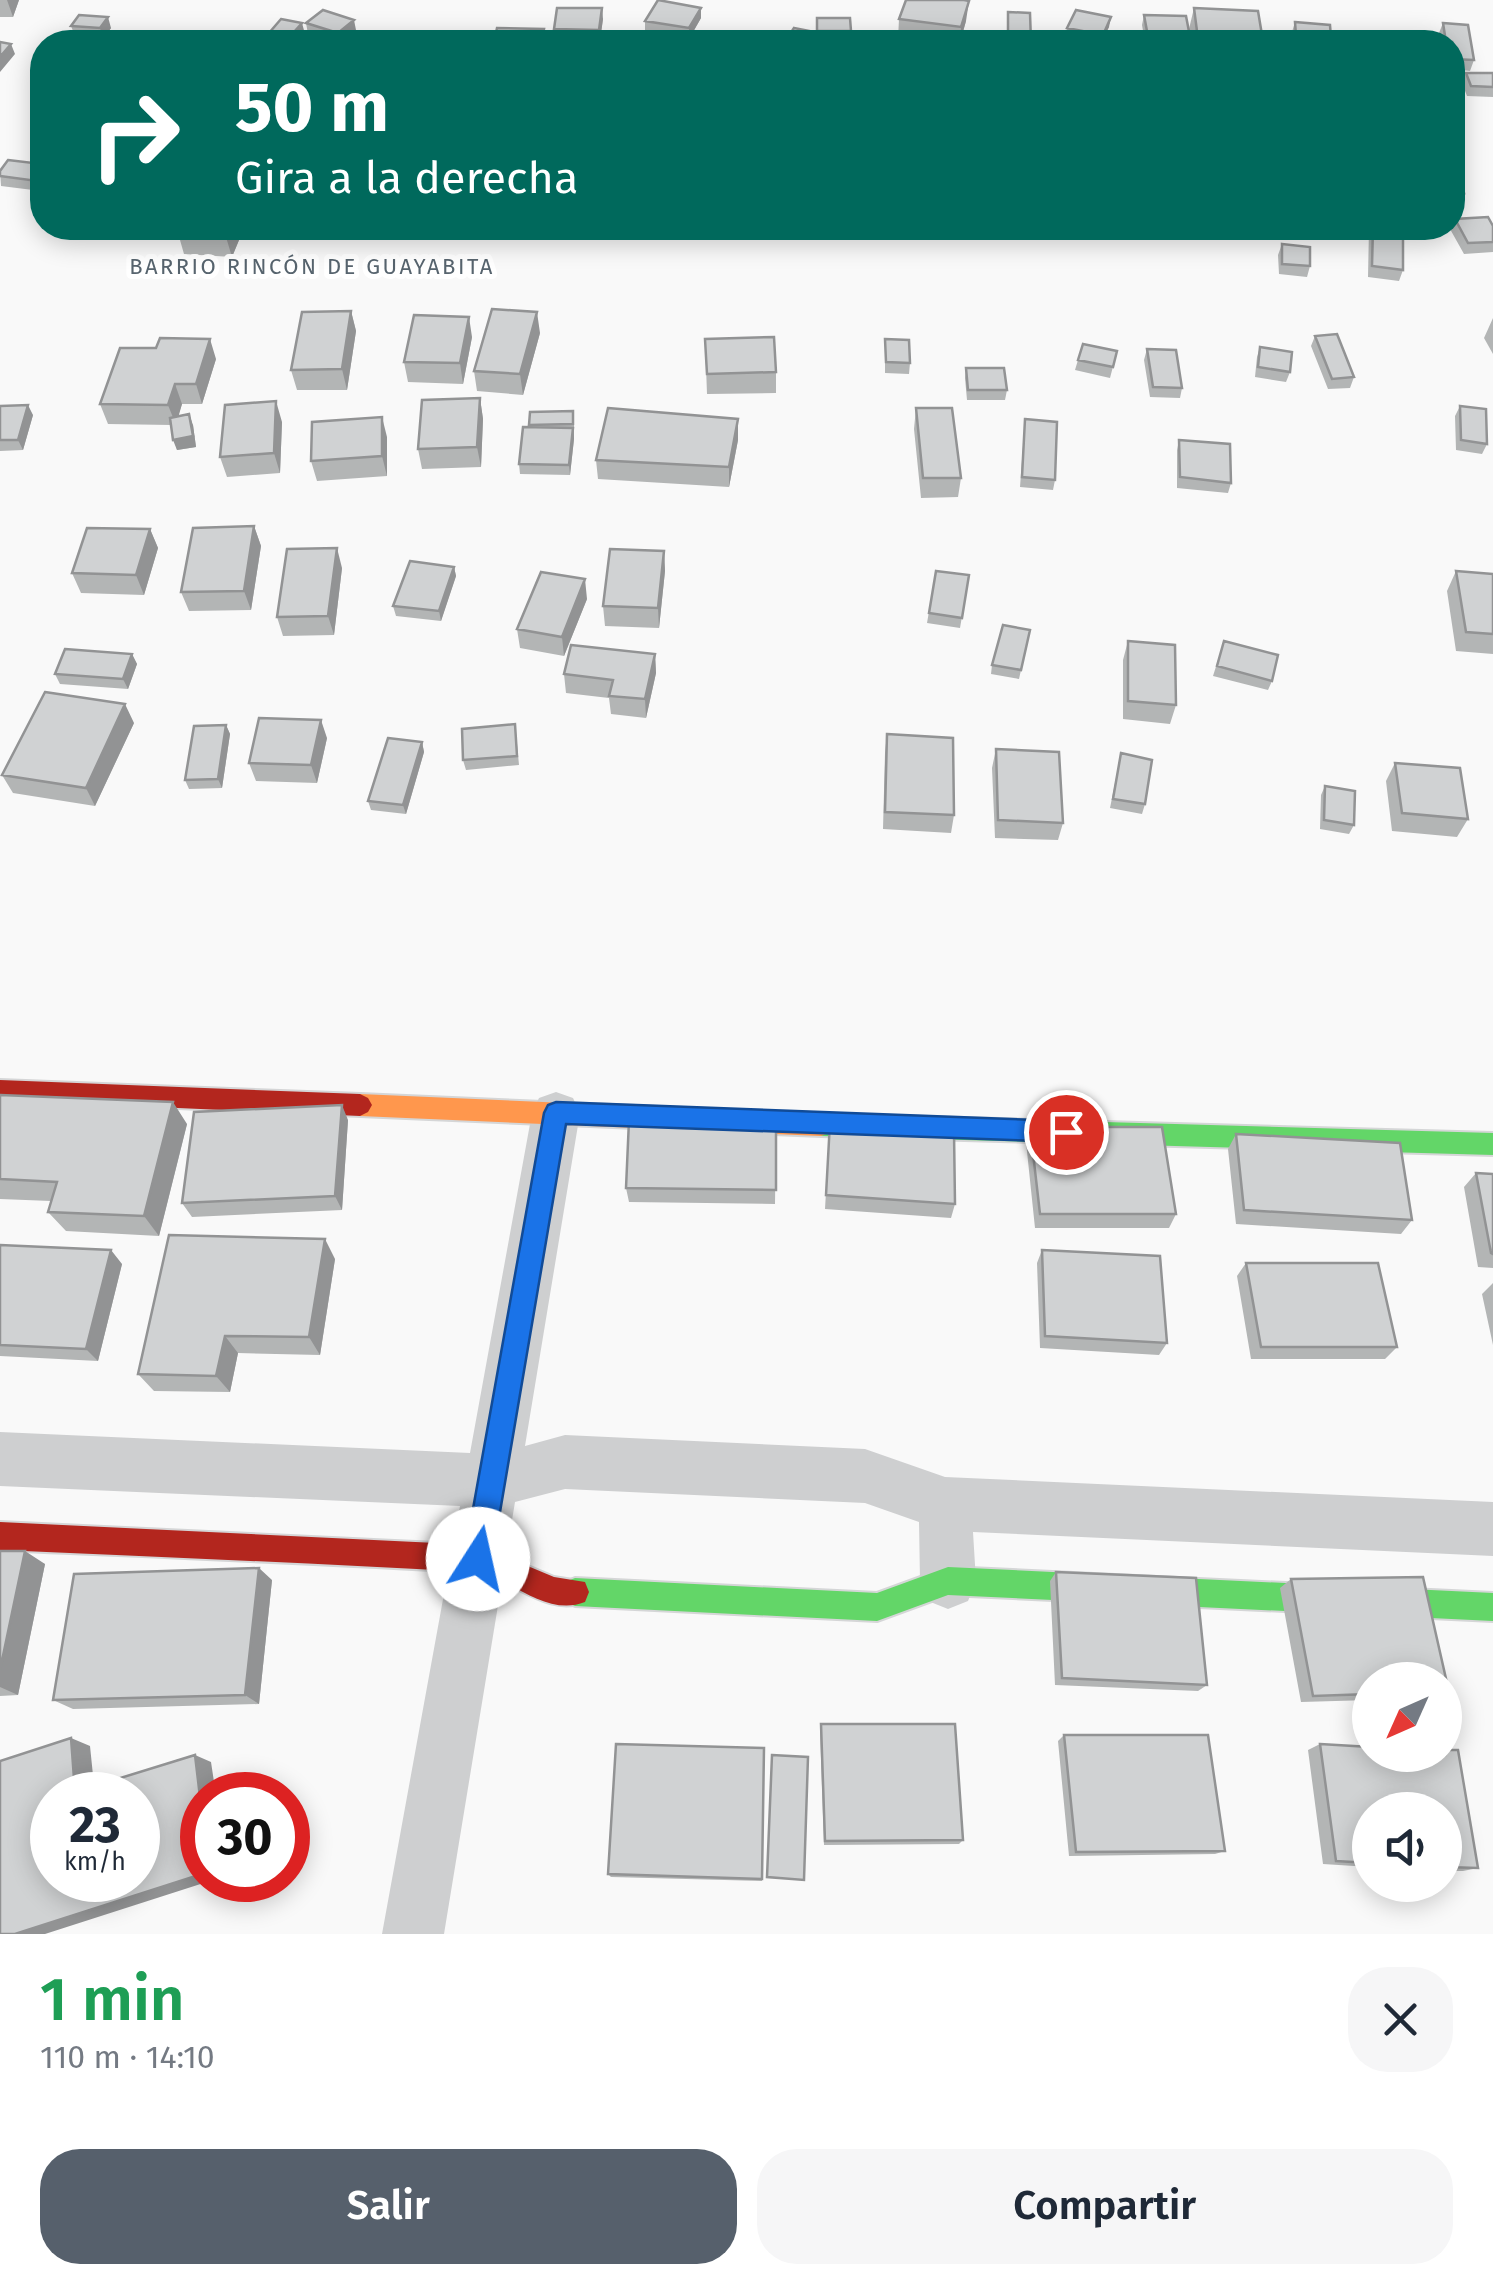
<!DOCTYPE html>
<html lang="es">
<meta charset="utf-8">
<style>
:root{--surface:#fff;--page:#f6f6f7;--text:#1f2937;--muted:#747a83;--accent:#56606c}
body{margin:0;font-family:"Fira Sans",sans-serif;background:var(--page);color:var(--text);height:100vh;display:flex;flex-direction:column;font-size:38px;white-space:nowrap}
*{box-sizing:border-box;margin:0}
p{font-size:32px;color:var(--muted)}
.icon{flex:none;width:55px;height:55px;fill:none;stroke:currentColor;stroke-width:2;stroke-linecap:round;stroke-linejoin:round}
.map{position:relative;height:1934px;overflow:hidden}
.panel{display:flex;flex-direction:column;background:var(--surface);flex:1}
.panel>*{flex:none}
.hud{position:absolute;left:30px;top:30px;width:1435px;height:210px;border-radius:40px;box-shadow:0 5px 25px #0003;background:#00695c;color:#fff;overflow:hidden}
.needle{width:65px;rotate:225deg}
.tools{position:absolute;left:1352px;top:1662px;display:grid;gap:20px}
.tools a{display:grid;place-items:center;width:110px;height:110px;border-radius:50%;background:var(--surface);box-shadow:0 5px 25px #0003;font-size:50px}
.speed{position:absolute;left:30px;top:1772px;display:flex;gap:20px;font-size:50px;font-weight:700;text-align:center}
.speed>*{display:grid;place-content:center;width:130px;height:130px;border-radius:50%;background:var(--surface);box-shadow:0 5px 25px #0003;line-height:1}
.speed small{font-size:25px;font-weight:400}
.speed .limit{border:15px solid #d22;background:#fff;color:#111}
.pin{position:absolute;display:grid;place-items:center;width:85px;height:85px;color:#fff;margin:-42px;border:5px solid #fff;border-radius:50%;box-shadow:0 2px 10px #0007}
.me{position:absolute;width:110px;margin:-55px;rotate:10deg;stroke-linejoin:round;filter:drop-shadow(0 0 8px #0008)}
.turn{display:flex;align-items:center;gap:35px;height:210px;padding:0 40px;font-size:45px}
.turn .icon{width:130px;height:130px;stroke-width:2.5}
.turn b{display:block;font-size:70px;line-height:85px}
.round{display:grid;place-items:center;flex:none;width:105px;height:105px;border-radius:40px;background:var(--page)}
.head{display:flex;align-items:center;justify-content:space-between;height:170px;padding:0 40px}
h1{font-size:60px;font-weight:600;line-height:75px;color:#1e9e55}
.button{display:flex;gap:20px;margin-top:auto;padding:20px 40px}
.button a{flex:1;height:115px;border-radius:40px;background:var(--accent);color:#fff;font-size:40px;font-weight:600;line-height:115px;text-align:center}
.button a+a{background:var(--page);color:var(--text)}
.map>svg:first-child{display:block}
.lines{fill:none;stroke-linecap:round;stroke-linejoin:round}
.fast-casing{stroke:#d5d6d7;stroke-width:4}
.slow-casing{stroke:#d5d6d7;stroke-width:4}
.jam-casing{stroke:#d5d6d7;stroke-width:4}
.street{fill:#cecfd0;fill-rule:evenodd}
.fast{fill:#63d668;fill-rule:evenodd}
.slow{fill:#ff974d;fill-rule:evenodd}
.jam{fill:#b3261e;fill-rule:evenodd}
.wall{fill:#b3b5b5}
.shaded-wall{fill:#929394}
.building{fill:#d0d2d3;stroke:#929394;stroke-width:2.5;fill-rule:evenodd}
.route{fill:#1a73e8;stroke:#114b97;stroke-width:2.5}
.labels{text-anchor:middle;stroke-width:10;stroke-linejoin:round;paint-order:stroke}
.far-neighbourhood-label{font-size:22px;letter-spacing:2.5px;fill:#57646e;stroke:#fff}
</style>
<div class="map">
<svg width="1493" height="1934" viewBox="0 0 1493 1934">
<rect width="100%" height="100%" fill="#f9f9f9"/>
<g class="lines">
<defs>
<path id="fast" d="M821,1114L1493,1133V1155L821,1136L813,1133L809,1125L813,1117Z
M948,1567L1493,1593V1621L948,1595L877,1621L575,1606L565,1602L561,1592L565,1582L575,1578L877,1593Z"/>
<path id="slow" d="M360,1094L821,1114L829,1117L833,1125L829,1133L821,1136L360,1116L352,1112L348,1105L352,1098Z"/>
<path id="jam" d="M0,1080L360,1094L368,1098L372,1105L368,1112L360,1116L0,1100Z
M0,1522L478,1545L554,1577L585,1582L589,1592L585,1602C545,1618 509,1575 471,1572C314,1563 157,1557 0,1550Z"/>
</defs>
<use href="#fast" class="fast-casing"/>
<use href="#slow" class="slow-casing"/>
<use href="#jam" class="jam-casing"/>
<path class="street" d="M556,1092L573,1098L580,1113L525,1446L565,1435L865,1449L945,1477L1493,1502V1556L973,1532L976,1581L968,1601L948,1609L928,1601L920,1581L919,1522L865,1503L565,1489L515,1502L444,1934H382L460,1506L0,1486V1432L470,1453L532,1113L539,1098Z"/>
<use href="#fast" class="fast"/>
<use href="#slow" class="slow"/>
<use href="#jam" class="jam"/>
</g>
<path class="wall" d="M0,0H19L13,17H0Z
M1194,8L1263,41L1262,42H1145L1142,25L1144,15L1189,29Z
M1008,12L1030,13L1031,42H1007Z
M701,18L689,39L645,31V21Z
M817,18H850V42H786V40L817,32Z
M603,19L600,40H555L554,29Z
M899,19L966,21L961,39L904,40L898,39Z
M1295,22L1331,38L1330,42H1293L1292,32Z
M306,23L356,30L341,42H336L308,34Z
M1443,23L1474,60L1470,71L1452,69V42H1441L1439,33Z
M71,26L111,28L106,35L118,38L120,42H86L91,38L75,36Z
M1109,27L1102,42H1084L1065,39L1067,28Z
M1466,73H1493V97L1467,96L1462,83Z
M1452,162L1464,193L1460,204L1452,203Z
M42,164L41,191L1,186L0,171Z
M1455,219L1493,226V252L1464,254L1450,229L1452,228Z
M181,228H244L232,257L184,254L178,233Z
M1369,228H1403V270L1399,281L1368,277Z
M1282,244L1310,266L1307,277L1279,274L1278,255Z
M351,311L356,331L347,390H297L291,370Z
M1493,318V354L1484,338Z
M540,333L523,395L477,391L474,371Z
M1315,336L1354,377L1350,388L1328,389L1311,346Z
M472,337L463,384L408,382L404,362Z
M705,339L776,372V393L707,394Z
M885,339L910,363L909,374L885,373Z
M1260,347L1290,372L1286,382L1255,377L1257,357Z
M1147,349L1182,388L1180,398L1150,397L1144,360Z
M1117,351L1110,378L1075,370L1078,360Z
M216,359L202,404H182L178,416L193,425L196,447L177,450L171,425L108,424L100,404Z
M966,368L1007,390L1005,400H967L965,378Z
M480,398L483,419L481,467L422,469L418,449Z
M0,406L33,415L23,450L0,451Z
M1460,406L1487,444L1482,454L1456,450L1455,416Z
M916,408L961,478L958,497L921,498L914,429Z
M573,411L574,439L570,475L520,474L519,464L529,428L530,412Z
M1025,419L1055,480L1053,490L1020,487Z
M282,422L280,473L227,477L220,457Z
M387,437V476L317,481L311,461Z
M738,440L729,487L598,479L596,460Z
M1179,440L1231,483L1228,493L1177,488V450Z
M254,526L261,546L251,610L189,611L181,592Z
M150,529L158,548L144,595L81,593L72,573Z
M664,551L665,571L659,628L605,626L603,606Z
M454,567L456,576L441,621L396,616L393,606Z
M342,568L334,635L283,636L277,617Z
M936,571L969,575L960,628L927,623Z
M1456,571L1493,574V654L1456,651L1447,591Z
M587,599L564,656L520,648L517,629Z
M1030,630L1019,679L991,674L992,665Z
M1128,641L1176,705L1170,724L1123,719V660Z
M1224,641L1272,681L1268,690L1213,676Z
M132,654L137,664L128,689L60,684L55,674Z
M655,654L656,673L646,718L611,714L609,698L566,693L564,674Z
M134,723L95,806L13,793L2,775Z
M226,725L230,734L222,788L189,789L185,780Z
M516,733L519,765L466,770L463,760Z
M887,734L954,815L951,833L883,829L885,753Z
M327,738L317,783L256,781L249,763Z
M422,742L424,752L406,814L371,810L368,801Z
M996,749L1063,823L1058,840L995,838L992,768Z
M1121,753L1145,804L1142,814L1110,808Z
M1395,763L1468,819L1457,837L1392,831L1386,781Z
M1325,786L1354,825L1349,834L1320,829L1321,795Z
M0,1095L187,1124L159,1236L66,1231L48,1212L51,1201L0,1199Z
M348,1120L342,1210L192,1217L182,1203Z
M776,1121L775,1204L629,1202L626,1188Z
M830,1122L955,1204L951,1218L825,1209Z
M1030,1127L1176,1214L1169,1228H1035L1026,1142Z
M1236,1134L1412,1220L1401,1234L1236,1224L1228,1149Z
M1476,1173L1493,1174V1268L1478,1267L1464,1187Z
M0,1245L122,1264L98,1361L0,1356Z
M1042,1250L1167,1343L1159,1355L1040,1348L1037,1263Z
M335,1259L320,1355L238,1353L230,1392L154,1391L138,1374Z
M1246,1263L1397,1347L1385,1359H1251L1237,1276Z
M1493,1283V1345L1482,1294Z
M0,1551L45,1564L18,1695L0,1696Z
M1056,1572L1207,1685L1198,1691L1055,1685L1050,1581Z
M1423,1577L1449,1692L1445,1694V1680H1370V1700L1301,1702L1280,1588L1291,1579Z
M272,1580L259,1704L73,1709L53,1700Z
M821,1724L963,1840L959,1844L824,1845L820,1730Z
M1064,1735L1225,1851L1215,1854L1069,1856L1058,1741Z
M1320,1744L1370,1747V1755H1445V1750H1458L1478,1868L1463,1871H1445V1810H1370V1867L1323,1864L1308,1750Z
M608,1874L762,1879V1881L611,1877Z"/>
<path class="shaded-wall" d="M7,0H19L13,17Z
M969,1L966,21L960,42L961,27Z
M602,8L603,19L600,40L599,30Z
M701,8V18L689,39V28Z
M108,17L111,28L103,39L100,28Z
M1111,17L1109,27L1101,42L1103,35Z
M354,20L356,30L340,42L338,33Z
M302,23L305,34L297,42H285Z
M11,44L15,54L0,72V57Z
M42,173V189L41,191L37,181Z
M230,228H244L232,257L226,237Z
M351,311L356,331L347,390L342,369Z
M537,312L540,333L523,395L520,374Z
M469,317L472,337L463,384L460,363Z
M210,339L216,359L202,404L196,384Z
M175,384L182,404L176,425L168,405Z
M480,398L483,419L481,467L477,447Z
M276,401L282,422L280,473L274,453Z
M28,405L33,415L23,450L18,440Z
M573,411L574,439L570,475L569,465L573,429Z
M189,414L193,425L196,447L177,450L173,440Z
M382,417L387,437V476L382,456Z
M738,419V440L729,487V467Z
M254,526L261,546L251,610L244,591Z
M150,529L158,548L144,595L136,575Z
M337,548L342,568L334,635L328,616Z
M664,551L665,571L659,628L658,608Z
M454,567L456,576L441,621L439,611Z
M585,579L587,599L564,656L562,637Z
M132,654L137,664L128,689L123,679Z
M655,654L656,673L646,718L645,699Z
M125,704L134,723L95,806L86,788Z
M321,720L327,738L317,783L311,765Z
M226,725L230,734L222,788L218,779Z
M422,742L424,752L406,814L403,805Z
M173,1102L187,1124L159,1236L144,1216Z
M342,1105L348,1120L342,1210L335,1196Z
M325,1239L335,1259L320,1355L309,1337Z
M111,1250L122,1264L98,1361L86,1349Z
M225,1336L238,1353L230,1392L216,1376Z
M25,1551L45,1564L18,1695L0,1687V1670Z
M259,1568L272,1580L259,1704L245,1695Z
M71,1738L90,1746L95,1795L75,1792Z
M195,1755L211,1762L216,1795H202V1814Z
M202,1874V1880H213L45,1934H15Z"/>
<path class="building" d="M658,0L701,8L689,28L645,21Z
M906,0H964L969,1L961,27L899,19Z
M557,8H602L599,30L554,29Z
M1194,8L1258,11L1263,41L1198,39Z
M323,10L354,20L338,33L306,23Z
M1076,10L1111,17L1103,35L1067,28Z
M1008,12L1030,13L1031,42L1008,40Z
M79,15L108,17L100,28L71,26Z
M1144,15L1186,16L1191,42H1149Z
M817,18H850L851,31H817Z
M281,19L302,23L285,42L263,40Z
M1295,22L1330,25L1331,38L1296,35Z
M1443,23L1468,25L1474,60L1452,59V42H1446Z
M497,28L544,29L541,42H494Z
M794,28L820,33L814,42H800L786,40Z
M96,33L118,38L113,42H86Z
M904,35L961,37V42H904Z
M0,42L11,44L0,57Z
M1466,73H1493V87L1471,86Z
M8,160L42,164V173L37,181L0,176V171Z
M1452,162H1457L1464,193L1452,192Z
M1488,217L1493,226V242L1468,243L1455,219Z
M181,228H230L226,237L178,233Z
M1373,228H1403V270L1372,266Z
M1282,244L1310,247V266L1282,264Z
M492,309L537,312L520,374L474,371Z
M351,311L342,369L291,370L302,312Z
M414,315L469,317L460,363L404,362Z
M1337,334L1354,377L1332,379L1315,336Z
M774,337L776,372L707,374L705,339Z
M160,338L210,339L196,384H175L168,405L100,404L120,348H156Z
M885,339L909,340L910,363L886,362Z
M1083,344L1117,351L1113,367L1078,360Z
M1260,347L1292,352L1290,372L1258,367Z
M1147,349L1176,350L1182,388L1153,387Z
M966,368H1004L1007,390H968Z
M480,398L477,447L418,449L422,400Z
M276,401L274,453L220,457L225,405Z
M28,405L18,440H0V406Z
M1460,406L1486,409L1487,444L1461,440Z
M608,408L738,419L729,467L596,460Z
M916,408H952L961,478H923Z
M573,411V424L529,425L530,412Z
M189,414L193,436L173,440L170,418Z
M382,417V456L311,461L312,422Z
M1025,419L1057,422L1055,480L1022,477Z
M523,427L573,428L569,465L519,464Z
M1179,440L1230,444L1231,483L1180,477Z
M254,526L244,591L181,592L193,528Z
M87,528L150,529L136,575L72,573Z
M337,548L328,616L277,617L287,549Z
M610,549L664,551L658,608L603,606Z
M410,561L454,567L439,611L393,606Z
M936,571L969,575L962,618L929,613Z
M1456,571L1493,574V634L1466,632Z
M541,572L585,579L562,637L517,629Z
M1003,625L1030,630L1021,670L992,665Z
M1128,641L1175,645L1176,705L1128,701Z
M1224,641L1278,655L1272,681L1217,666Z
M571,645L655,654L645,699L609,696L613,680L564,674Z
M65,649L132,654L123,679L55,674Z
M45,692L125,704L86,788L2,775Z
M259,718L321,720L311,765L249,763Z
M515,724L517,756L463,760L462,729Z
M226,725L218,779L185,780L194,726Z
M887,734L953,738L954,815L885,812Z
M388,738L422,742L403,805L368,801Z
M996,749L1059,752L1063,823L998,820Z
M1121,753L1152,760L1145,804L1113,799Z
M1395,763L1460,768L1468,819L1402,813Z
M1325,786L1355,791L1354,825L1324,820Z
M0,1095L173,1102L144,1216L48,1212L57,1182L0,1179Z
M342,1105L335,1196L182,1203L194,1112Z
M629,1120L776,1121V1190L626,1188Z
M830,1122L954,1132L955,1204L826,1195Z
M1030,1127H1162L1176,1214H1040Z
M1236,1134L1400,1143L1412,1220L1244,1210Z
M1476,1173L1493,1174V1254L1491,1253Z
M169,1235L325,1239L309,1337L225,1336L216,1376L138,1374Z
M0,1245L111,1250L86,1349L0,1345Z
M1042,1250L1160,1256L1167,1343L1045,1336Z
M1246,1263H1378L1397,1347H1261Z
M0,1551H25L0,1670Z
M259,1568L245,1695L53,1700L74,1574Z
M1056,1572L1196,1578L1207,1685L1062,1678Z
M1423,1577L1449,1692H1445V1680H1370V1694L1313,1696L1291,1579Z
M821,1724H955L963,1840L825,1841Z
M1064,1735H1208L1225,1851L1076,1852Z
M71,1738L75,1792L195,1755L202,1814V1874L15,1934H0V1761ZM52,1795H138V1880H52Z
M616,1744L764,1748L762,1879L608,1874Z
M1320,1744L1370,1747V1755H1445V1750H1458L1478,1868L1445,1867V1810H1370V1863L1336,1861Z
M772,1755L808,1757L804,1880L767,1877Z"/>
<path class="route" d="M556,1102L1066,1121L1074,1124L1078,1132L1074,1139L1066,1142L566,1124L492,1559L488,1569L478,1573L468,1569L464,1559L544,1113L548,1105Z"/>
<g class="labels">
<g class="far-neighbourhood-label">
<text x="312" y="274">BARRIO RINCÓN DE GUAYABITA</text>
</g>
</g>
</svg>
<div class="tools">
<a><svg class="needle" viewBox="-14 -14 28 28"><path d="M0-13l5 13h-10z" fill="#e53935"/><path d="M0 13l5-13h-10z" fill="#747a83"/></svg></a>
<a><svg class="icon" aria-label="sound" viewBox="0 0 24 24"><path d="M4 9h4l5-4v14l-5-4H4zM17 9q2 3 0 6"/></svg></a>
</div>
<div class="speed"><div>23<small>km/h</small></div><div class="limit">30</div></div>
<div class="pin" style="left:1066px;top:1132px;background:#d93025"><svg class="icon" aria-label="arrive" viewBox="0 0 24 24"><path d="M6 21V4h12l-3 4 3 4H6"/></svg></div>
<svg class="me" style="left:478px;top:1559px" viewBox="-20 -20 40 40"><circle r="19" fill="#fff"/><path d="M0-13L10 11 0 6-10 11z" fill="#1a73e8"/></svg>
<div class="hud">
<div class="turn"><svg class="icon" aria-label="right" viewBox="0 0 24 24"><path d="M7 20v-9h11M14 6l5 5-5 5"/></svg><div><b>50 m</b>Gira a la derecha</div></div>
</div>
</div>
<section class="panel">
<div class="head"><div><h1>1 min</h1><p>110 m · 14:10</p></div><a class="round"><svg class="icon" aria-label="close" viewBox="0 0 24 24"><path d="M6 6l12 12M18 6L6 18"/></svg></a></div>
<div class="button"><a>Salir</a><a>Compartir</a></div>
</section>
